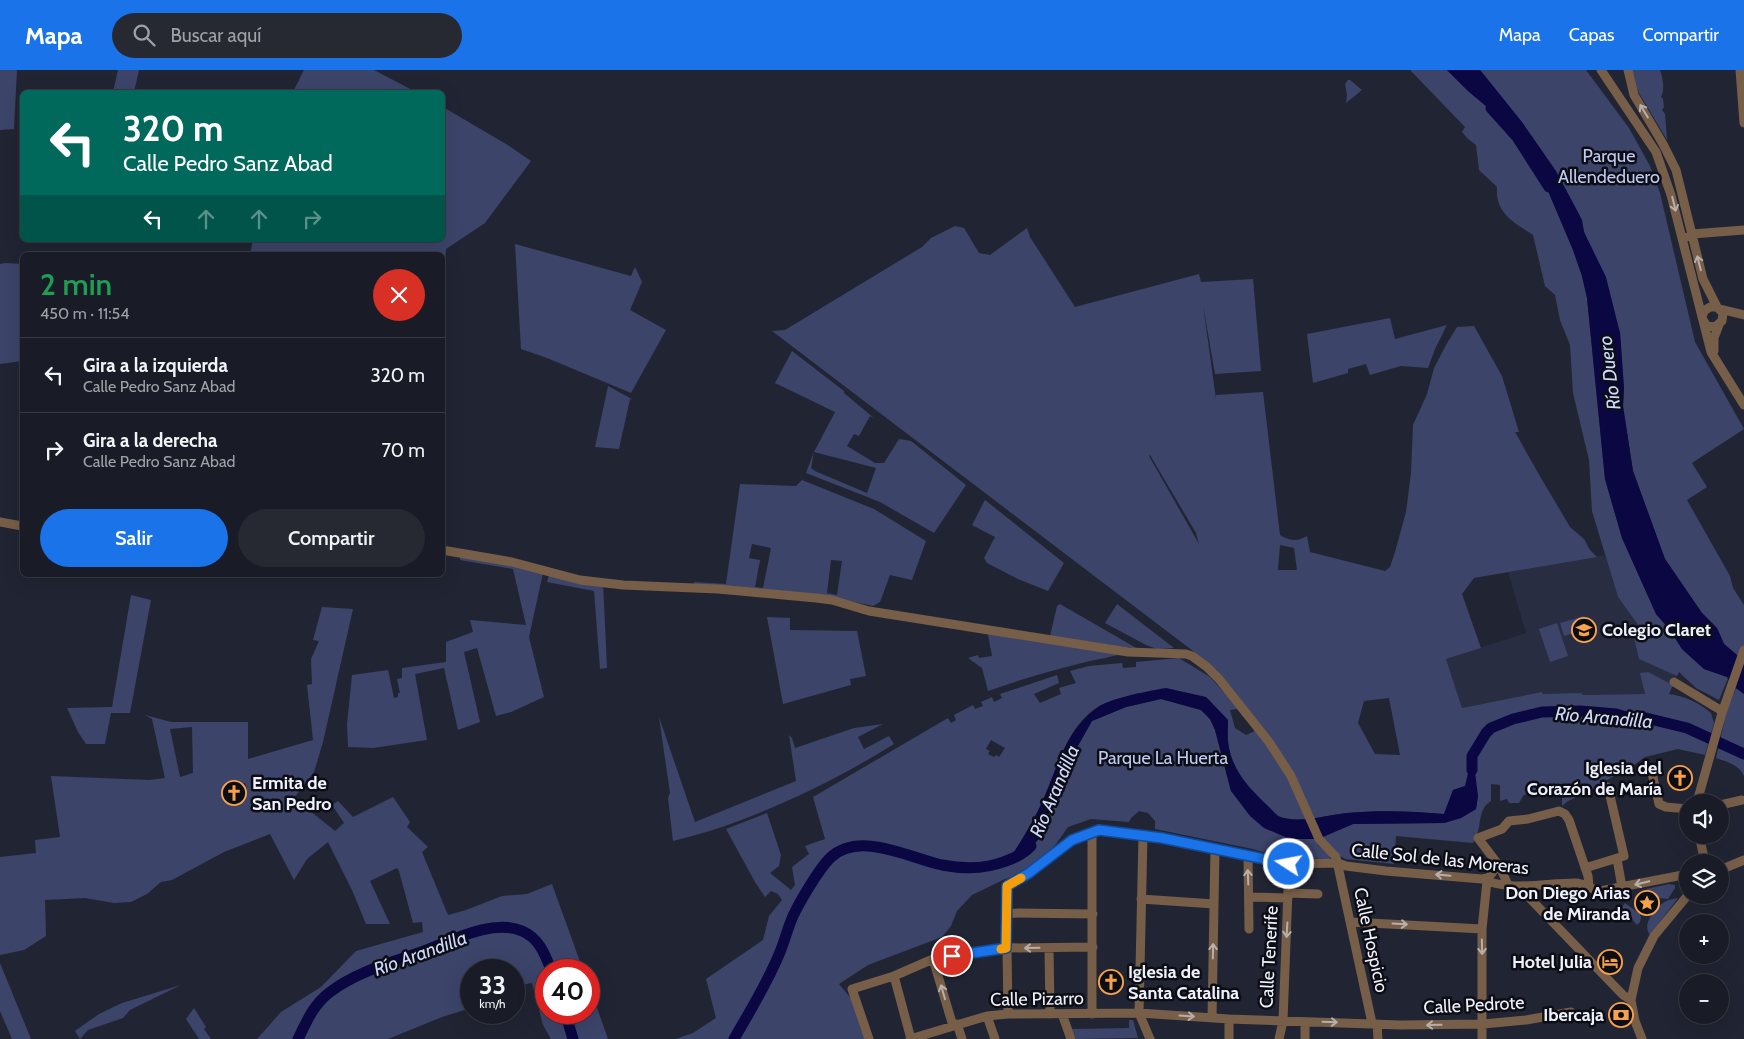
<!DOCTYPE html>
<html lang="es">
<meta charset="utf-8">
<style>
:root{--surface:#191c26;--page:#262932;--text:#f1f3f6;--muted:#9fa1a7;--line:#373a43;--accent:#1a73e8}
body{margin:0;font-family:Cabin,sans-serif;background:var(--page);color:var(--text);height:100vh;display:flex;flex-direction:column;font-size:19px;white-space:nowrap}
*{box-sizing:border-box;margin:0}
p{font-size:16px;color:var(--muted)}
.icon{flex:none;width:28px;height:28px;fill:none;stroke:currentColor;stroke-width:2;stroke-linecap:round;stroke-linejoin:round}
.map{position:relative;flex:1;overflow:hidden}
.side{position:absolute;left:20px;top:182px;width:425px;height:325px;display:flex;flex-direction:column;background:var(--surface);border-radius:8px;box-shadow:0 5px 20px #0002,0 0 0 1px var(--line)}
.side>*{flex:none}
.top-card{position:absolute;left:20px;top:20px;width:425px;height:152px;border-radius:8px;box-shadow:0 5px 20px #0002,0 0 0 1px var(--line);background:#00695c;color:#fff;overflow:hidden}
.controls{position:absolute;left:1679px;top:724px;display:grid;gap:10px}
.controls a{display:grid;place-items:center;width:50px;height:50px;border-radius:50%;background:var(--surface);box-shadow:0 5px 20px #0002,0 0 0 1px var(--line);font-size:25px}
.speed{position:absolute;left:460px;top:889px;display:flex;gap:10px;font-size:25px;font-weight:700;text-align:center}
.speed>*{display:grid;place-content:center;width:65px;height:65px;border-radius:50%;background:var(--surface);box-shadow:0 5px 20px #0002,0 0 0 1px var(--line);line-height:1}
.speed small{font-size:12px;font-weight:400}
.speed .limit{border:8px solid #d22;background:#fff;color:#111}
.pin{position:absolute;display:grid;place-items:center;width:42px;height:42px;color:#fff;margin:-21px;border:2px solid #fff;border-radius:50%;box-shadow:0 1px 5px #0007}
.me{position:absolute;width:55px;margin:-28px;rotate:281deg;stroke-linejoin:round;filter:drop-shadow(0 0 4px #0008)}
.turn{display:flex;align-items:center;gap:18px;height:105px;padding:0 20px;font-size:22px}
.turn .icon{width:65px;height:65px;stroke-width:2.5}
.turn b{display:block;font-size:35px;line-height:42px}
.lanes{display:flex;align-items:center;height:48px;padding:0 20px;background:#0003;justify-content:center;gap:25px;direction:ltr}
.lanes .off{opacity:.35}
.round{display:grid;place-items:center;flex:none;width:52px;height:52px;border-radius:26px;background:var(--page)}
.overview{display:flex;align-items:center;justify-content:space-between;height:85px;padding:0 20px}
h1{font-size:30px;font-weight:600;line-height:38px;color:#1e9e55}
.primary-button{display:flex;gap:10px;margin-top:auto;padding:10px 20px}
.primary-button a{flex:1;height:58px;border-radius:30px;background:var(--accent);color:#fff;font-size:20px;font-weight:600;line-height:58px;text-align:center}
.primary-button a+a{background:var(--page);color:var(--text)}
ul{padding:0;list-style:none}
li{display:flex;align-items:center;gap:15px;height:75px;padding:0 20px;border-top:1px solid var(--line)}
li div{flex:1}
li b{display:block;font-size:19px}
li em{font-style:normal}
header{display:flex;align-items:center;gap:30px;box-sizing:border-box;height:70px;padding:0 25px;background:var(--accent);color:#fff}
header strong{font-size:24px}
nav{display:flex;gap:28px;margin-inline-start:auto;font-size:18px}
.search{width:350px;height:45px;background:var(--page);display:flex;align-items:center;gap:12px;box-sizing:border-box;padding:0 18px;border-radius:28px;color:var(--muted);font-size:19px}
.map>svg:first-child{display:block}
.built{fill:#282d41}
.green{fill:#3c446a;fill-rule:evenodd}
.water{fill:#0a0742}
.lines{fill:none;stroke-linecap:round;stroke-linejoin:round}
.river{stroke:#0a0742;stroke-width:11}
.minor{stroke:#775e48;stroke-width:9}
.oneway{stroke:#b8afaa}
.route-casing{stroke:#114b97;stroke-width:12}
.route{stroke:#1a73e8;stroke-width:9}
.slow{stroke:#f59e0b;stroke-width:9}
.labels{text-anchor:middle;stroke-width:5;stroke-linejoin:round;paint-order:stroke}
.park-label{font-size:18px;fill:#c0caf0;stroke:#0d0e15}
.poi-label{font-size:18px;font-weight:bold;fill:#eef1fb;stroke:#0d0e15;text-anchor:end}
.street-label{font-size:18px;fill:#eef1fb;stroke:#0d0e15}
.water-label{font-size:19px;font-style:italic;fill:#ced8fe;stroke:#0d0e15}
</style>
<header>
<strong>Mapa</strong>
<div class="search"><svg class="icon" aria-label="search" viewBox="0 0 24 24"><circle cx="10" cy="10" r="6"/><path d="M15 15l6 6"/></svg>Buscar aquí</div>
<nav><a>Mapa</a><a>Capas</a><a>Compartir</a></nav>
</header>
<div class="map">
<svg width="1744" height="969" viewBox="0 0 1744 969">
<rect width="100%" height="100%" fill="#212533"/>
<path class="built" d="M1605,485L1618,527L1633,545L1649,572L1679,601L1669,624L1583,625L1543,624L1542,623L1462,638L1446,589L1526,563L1508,502Z"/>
<path class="green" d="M0,0H17L14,59L0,60Z
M118,0H139L134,22H113Z
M304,0H374L416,22H293Z
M1410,0H1447L1468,21L1499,47L1517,67L1543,109L1573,180L1582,206L1587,228L1605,409L1622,468L1656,544L1670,560L1682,579L1704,599L1727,607L1728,608L1719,630L1696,618L1679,602L1677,606L1639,589L1632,559L1639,556L1618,527L1592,441L1589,390L1573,323L1570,275L1560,250L1555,225L1545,216L1533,165C1513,152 1495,143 1497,117L1479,100L1476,75L1467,68L1462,62L1465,57Z
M1480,0H1586L1629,58L1650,96L1660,123L1695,272L1744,359L1692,393L1707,417L1687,430L1730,506L1733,518L1744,535V595L1737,585L1724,574L1717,558L1702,543L1665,489L1633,401L1623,336L1624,318L1620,263L1584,162C1582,146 1573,134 1566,120C1541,76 1511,38 1480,0Z
M1632,0H1660C1663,9 1665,18 1661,27L1663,29L1664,37L1662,40L1665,44L1667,70L1636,18Z
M1348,10H1350L1362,20L1346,33L1347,25L1345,14Z
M443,37L506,74L531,91L485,153L446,179L444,203H443L442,185H250L253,170H442Z
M955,156L964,158L979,183L990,185L1027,158L1030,167L1075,237L1199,204L1201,212L1253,209L1261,301L1215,304L1203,235L1216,329V325L1263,322L1280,465C1290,471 1297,472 1307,466L1310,482L1385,501L1390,497L1395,482L1406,442L1411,403L1413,355L1427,324L1434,298L1446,275L1457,257L1474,256L1502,306L1519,362H1515L1541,408L1570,457L1584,469L1590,480L1597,487L1474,508L1462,524L1481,578L1446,589L1462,638L1542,622L1543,624L1581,623L1583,625L1645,624L1640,603L1648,602L1673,615L1669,624C1685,626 1699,633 1711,643L1714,653L1705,685L1678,679L1645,687L1620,705L1614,706L1602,713V716L1568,731L1562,736V726L1537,725L1529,722L1523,726L1519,733H1509L1507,729L1500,731V715L1491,714V731C1481,737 1481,746 1479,757C1478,762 1476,768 1473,773L1396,766L1394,794L1345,789L1319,770L1318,775L1329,784L1330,789L1291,788L1273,785L1253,779L1155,759V751L1148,743L1139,741L1131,748L1129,752L1091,749L1068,757L1056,774L1031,800L1005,809L972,825L957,841L951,856L942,867L868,895L839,914L859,938L865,969H676L693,963L716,948L706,909L763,870L769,846L782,830L778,824L771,821L765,827L755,812L726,759L767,743L781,785L779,796L770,803L791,820L795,815L792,797L809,784L805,776L825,769L813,727L948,648L951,653L956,650L954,645L973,635L975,639L983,636L981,632L992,627L994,632L1002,628L1000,624L1057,605L1059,613L1034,624L1040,633L1061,624L1059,618L1076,613L1070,601L1089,596L1122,593L1123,598L1136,597V592L1179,588L1210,607L1229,628L1193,581L772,261L785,260L922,177L931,168ZM1150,385L1196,463L1199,474L1149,386ZM1280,475L1294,478L1297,500H1278ZM1138,623L1206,627L1228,650C1228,659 1227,669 1229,678C1235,708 1257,725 1278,746C1297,754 1327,745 1347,743C1379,740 1412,741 1444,744L1453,720L1465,716L1478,726L1476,739L1461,748L1444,753L1353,754L1318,769L1231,721L1215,660L1210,649L1201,640L1161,629L1126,637L1092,651L1066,697L1039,769L1011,786C1024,768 1035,750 1044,729C1057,698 1068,653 1101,635C1112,630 1127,627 1138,623ZM1389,628L1400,685L1375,684L1358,653L1364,631ZM1237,639L1255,661L1246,665L1235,658L1230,640ZM991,670L1005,678L999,687L996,685L994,687L988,684L990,681L986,679Z
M515,174L631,206L635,197L642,212L630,240L666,260L631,323L547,288L521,279Z
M6,193L22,194V291L0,294V194Z
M1390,248L1395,269L1447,255L1435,279L1428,298L1401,296L1370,305L1366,294L1348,299V303L1313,313L1307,264Z
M792,281L844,321V323L875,349L870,346L859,366L854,364L847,376L875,393H884L899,369L911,371L966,415L934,463L880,432L806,403L814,382L835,342L775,313ZM814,382L876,398L867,423L815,401L811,398Z
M608,316L630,328L633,330L630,329L619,379L595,377Z
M802,410L874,439L926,471L912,510L890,505L880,532L873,536L832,527L694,515V512L726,514L740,414L796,416ZM752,474L771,478L763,518L755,517L760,490L749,488ZM831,490L842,491L837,525L827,523Z
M985,430L1064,493L1048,521L1018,509L987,493L984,488L995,467L972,455Z
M460,486L512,494L543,503L529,567L544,627L511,642L496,646L477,578L464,582L480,652L458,660L444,598L415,604L427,670L373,678L348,677L347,654L352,605L388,600L394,628L398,627V623H400L397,609L402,608V598L446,592V572L473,562L470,550L526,555L513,499L460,490Z
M549,505L603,512L607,598L600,599L594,521L547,512Z
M131,525L151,530L130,643H111L105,674H86L78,662L67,638L112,637Z
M1060,534L1138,579L1050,566L1057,536Z
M1117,534L1174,578L1157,579L1146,575L1105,553Z
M322,537L353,539L323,672L314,702L294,728L335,761L344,753L332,735L338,731L353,747L393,727L410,752L407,757L428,777L422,782L448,845L466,840L502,826L527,824L552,814L583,900H546V942H589V915L608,969H551L543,955L532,913L514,916V900H471V938L442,947L388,969H257L281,942L321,917L356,881L423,862L422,852L413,853L399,801L397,798L370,811L390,854H366L352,820L328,772L307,789L294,810L270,764L224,782L172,810L161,812L147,824L131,832L114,833L85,828L45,830L46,866L24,880L0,885V787L36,783L35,770L60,767L51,706L149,710L165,708L152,649L145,645L171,652H248V689L313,670L307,615L312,614L311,589L319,571L313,570ZM192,657L193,703L180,707L170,659ZM245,713L247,719L243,720L245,725L225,730L222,719Z
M1584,546L1588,559L1564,566L1560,553Z
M767,547L790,548V560L857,561L866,606L850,609L851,615L783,634Z
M1557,553L1568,586L1550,592L1539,559Z
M987,559L1128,582C1113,587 1098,589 1082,593C1050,601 1019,610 988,621L982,598L968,588L978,585L979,588L992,586Z
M1736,618L1744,624V706C1739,695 1728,692 1716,688L1727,640Z
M659,647L695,752L796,711L789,665L792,668L795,678L854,658L883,654L858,667L864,679L889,666L894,674C841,707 784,735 725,756C708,762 691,766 673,771L668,728L670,723Z
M1669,814L1675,815V818L1668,829L1660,828L1646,819Z
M1678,828L1650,865C1641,854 1656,837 1666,831C1670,829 1674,829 1678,828Z
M1625,833L1640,844L1641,848L1640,852L1637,855L1622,837Z
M0,893L31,969H12L0,941Z
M181,915L130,940L123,948L88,960L80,969L75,961L99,944L122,933Z
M194,938L206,957L204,959L211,969H199L186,949Z
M1129,950H1133L1138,968L1076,969L1072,959L1129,958Z"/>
<path class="water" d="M1447,0H1480L1522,52L1556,101L1582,150L1584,162L1606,207L1620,263L1624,318L1623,336L1633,401L1665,489L1702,543L1717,558L1724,574L1737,585L1744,595V624L1732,615L1727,607L1704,599L1682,579L1670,560L1656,544L1622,468L1605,409L1587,228L1582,206L1573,180L1543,109L1517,67L1499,47L1468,21Z
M1166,618L1206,627L1228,650C1228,659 1227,669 1229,678C1235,708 1257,725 1278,746C1298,755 1326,745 1347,743C1379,740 1412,741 1444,744L1453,720L1465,716L1472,686L1476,680L1475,702L1478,726L1476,739L1461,748L1444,753L1353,754L1318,769H1290L1264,758L1250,746L1231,721L1215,660L1210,649L1201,640L1161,629L1126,637L1092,651L1066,697L1039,769L1026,782L1013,788L1011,787C1023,768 1034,750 1043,730C1058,696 1066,658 1100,636C1115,627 1149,621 1166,618Z"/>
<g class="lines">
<path class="river" d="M1491,38L1517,67L1549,117
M1472,700V686L1486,663L1491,658L1513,649L1542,642L1580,641L1616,644L1636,650L1646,648L1687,658L1744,684
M565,942L573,969
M298,969C307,951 313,935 330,922C358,901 391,893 424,881C451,871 493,848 522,861C539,868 545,884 551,900
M734,969C750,941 768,912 780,882C785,870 788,857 793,846C800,831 819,799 830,788C859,760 910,788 942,795C963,799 986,799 1006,791C1015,788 1024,783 1031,776"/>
<path class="minor" d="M1601,0L1656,82L1671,125L1711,282L1744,335
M1628,0L1634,25L1663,74L1676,100L1703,209L1717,237
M1740,0L1744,53
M1687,167L1692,164L1744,160
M1720,239L1744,245
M1702,247L1704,241L1710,237H1717L1723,243L1722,251L1715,257L1707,256L1703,250
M1714,281V268L1719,255
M0,452L22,456
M442,480L512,492L580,510L623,515L718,519L816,528L832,530L869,541L1128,582L1186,584L1192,586L1207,597L1219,609L1269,672L1291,706L1319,769L1336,787L1372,953
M1674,612L1722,641
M1652,703L1659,734L1666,737L1688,739
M1697,732L1722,643L1744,580
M1720,735L1742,730
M1699,765L1705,792
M1143,766L1139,943L1150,969
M1248,786L1249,859
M1617,789L1622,817
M1585,798L1624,786L1608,717
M1720,800L1744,790
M1482,809L1489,807L1497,796
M1508,815L1500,797L1478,768L1502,759L1509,751L1528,749L1559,741L1565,744L1569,750L1588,806L1589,816
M1519,817L1623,925L1631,930
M1288,823L1318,824
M1249,827L1288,828
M1141,829L1214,834
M1006,843L1093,844
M1351,852L1482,859
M1049,878L1050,944
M933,889L953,956
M894,906L911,969
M1008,944L1007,878L1093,877
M1062,944L1071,969
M1092,944V762
M987,946L995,969
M1212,948L1215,779
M957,954L962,969
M1377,954L1378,969
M869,969L852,919L894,906L933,889L1007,878V816L1029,803L1072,770L1099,761L1162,768L1289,794L1338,793L1346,796L1386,801L1482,809C1511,822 1544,813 1575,813C1586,813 1591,820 1600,821L1688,804
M910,969L987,946L1008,944L1139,943L1229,949L1400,955L1483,954L1526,950L1571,942
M1229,969V949
M1279,969L1283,951L1289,794
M1305,969V952
M1482,969V859L1487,811
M1642,969L1635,951L1631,930L1638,898L1654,866L1688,825"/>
</g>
<defs><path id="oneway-shaft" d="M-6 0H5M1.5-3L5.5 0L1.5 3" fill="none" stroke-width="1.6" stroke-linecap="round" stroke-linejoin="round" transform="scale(1.25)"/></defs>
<g class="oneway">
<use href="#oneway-shaft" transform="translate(1644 41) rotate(-121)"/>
<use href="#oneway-shaft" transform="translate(1674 134) rotate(76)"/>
<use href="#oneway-shaft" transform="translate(1699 193) rotate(-104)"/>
<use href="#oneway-shaft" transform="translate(1443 805) rotate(-175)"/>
<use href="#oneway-shaft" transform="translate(1248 807) rotate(-92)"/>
<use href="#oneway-shaft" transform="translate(1642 813) rotate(167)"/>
<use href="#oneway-shaft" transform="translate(1400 854) rotate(3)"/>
<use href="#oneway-shaft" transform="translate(1287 860) rotate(93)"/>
<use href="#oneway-shaft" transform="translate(1482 877) rotate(89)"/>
<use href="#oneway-shaft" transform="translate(1032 878) rotate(179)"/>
<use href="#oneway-shaft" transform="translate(1213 881) rotate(-89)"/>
<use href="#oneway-shaft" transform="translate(943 922) rotate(-106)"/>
<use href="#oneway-shaft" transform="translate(1187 946) rotate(4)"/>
<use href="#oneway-shaft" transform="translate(1330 952) rotate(2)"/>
<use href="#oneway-shaft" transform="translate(1434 955) rotate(179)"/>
</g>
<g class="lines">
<defs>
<path id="route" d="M952,886L1006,878L1007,816L1029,803L1072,770L1099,760L1162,768L1289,794"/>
</defs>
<use href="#route" class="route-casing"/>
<use href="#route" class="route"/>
<path class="slow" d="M1001,879L1006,878L1007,816L1021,808"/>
</g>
<defs>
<symbol id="school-ring" viewBox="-11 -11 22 22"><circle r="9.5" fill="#0d0e15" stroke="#f7a14a" stroke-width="1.5"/><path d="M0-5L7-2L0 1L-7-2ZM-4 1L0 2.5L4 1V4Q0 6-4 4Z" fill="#f7a14a"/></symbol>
<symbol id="church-ring" viewBox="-11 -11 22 22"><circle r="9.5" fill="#0d0e15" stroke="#f7a14a" stroke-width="1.5"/><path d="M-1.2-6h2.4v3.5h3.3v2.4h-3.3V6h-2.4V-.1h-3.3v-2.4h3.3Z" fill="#f7a14a"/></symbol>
<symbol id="sight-ring" viewBox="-11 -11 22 22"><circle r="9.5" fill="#0d0e15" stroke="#f7a14a" stroke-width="1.5"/><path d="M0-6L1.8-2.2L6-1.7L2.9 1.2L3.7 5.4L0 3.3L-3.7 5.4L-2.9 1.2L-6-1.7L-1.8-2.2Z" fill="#f7a14a"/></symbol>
<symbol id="hotel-ring" viewBox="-11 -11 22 22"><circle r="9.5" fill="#0d0e15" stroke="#f7a14a" stroke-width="1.5"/><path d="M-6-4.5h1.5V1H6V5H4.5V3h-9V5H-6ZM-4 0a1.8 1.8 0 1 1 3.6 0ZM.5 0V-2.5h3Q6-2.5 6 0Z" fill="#f7a14a"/></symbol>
<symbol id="bank-ring" viewBox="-11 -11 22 22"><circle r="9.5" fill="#0d0e15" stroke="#f7a14a" stroke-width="1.5"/><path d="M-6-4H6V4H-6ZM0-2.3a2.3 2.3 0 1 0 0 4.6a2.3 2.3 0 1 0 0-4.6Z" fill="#f7a14a"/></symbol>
</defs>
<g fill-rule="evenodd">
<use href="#school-ring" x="1570" y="546" width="28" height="28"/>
<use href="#church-ring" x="1666" y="694" width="28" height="28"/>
<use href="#church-ring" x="220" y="709" width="28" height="28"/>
<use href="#sight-ring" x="1633" y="819" width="28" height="28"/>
<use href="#hotel-ring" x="1596" y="878" width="28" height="28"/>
<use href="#church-ring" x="1097" y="898" width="28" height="28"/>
<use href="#bank-ring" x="1607" y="931" width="28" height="28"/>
</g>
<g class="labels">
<g class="park-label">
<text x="1609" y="92">Parque<tspan x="1609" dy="21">Allendeduero</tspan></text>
<text x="1163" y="694">Parque La Huerta</text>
</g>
<g class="poi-label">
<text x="1602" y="566" text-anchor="start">Colegio Claret</text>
<text x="1662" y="704">Iglesia del<tspan x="1662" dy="21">Corazón de María</tspan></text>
<text x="252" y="719" text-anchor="start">Ermita de<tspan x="252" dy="21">San Pedro</tspan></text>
<text x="1630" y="829">Don Diego Arias<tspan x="1630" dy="21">de Miranda</tspan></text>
<text x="1592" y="898">Hotel Julia</text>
<text x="1128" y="908" text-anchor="start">Iglesia de<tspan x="1128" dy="21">Santa Catalina</tspan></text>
<text x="1604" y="951">Ibercaja</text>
</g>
<g class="street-label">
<text transform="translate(1440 789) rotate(6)" y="6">Calle Sol de las Moreras</text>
<text transform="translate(1371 870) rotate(78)" y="6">Calle Hospicio</text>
<text transform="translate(1269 887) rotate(-87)" y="6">Calle Tenerife</text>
<text transform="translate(1037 929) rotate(-1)" y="6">Calle Pizarro</text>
<text transform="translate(1474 935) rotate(-3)" y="6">Calle Pedrote</text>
</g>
<g class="water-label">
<text transform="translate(1609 303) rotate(-97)" y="7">Río Duero</text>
<text transform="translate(1604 647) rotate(5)" y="7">Río Arandilla</text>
<text transform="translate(1054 721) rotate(-67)" y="7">Río Arandilla</text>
<text transform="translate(420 883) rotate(-20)" y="7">Río Arandilla</text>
</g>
</g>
</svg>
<div class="controls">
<a><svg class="icon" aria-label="sound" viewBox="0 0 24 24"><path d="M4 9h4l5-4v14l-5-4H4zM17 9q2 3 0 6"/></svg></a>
<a><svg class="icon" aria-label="layers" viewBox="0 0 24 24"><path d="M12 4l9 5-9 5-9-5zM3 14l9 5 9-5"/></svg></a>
<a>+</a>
<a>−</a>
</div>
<div class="speed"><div>33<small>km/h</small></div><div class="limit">40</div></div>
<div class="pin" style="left:952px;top:886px;background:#d93025"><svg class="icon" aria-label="arrive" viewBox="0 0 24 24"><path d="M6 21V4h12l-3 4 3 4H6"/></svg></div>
<svg class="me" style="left:1289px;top:794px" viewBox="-20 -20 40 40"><circle r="17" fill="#1a73e8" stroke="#fff" stroke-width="3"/><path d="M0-11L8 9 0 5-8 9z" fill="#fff"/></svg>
<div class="top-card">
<div class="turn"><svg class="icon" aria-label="left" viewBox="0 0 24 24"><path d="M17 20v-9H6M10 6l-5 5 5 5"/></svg><div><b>320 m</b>Calle Pedro Sanz Abad</div></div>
<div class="lanes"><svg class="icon" aria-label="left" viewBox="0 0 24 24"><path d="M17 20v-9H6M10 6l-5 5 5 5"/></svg><svg class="icon off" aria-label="ahead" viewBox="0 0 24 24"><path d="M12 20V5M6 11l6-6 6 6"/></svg><svg class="icon off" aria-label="ahead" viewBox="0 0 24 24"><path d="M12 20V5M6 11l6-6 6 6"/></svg><svg class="icon off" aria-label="right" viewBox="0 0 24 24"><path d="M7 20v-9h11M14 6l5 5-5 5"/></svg></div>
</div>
<section class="side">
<div class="overview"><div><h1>2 min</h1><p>450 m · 11:54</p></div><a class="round" style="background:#d93025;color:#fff"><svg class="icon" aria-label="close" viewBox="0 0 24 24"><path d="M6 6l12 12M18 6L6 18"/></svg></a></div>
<ul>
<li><svg class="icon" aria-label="left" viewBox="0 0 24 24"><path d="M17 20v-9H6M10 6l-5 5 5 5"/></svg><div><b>Gira a la izquierda</b><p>Calle Pedro Sanz Abad</p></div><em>320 m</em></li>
<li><svg class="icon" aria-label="right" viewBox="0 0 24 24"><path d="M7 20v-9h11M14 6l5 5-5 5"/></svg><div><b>Gira a la derecha</b><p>Calle Pedro Sanz Abad</p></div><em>70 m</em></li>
</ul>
<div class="primary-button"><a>Salir</a><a>Compartir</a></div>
</section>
</div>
